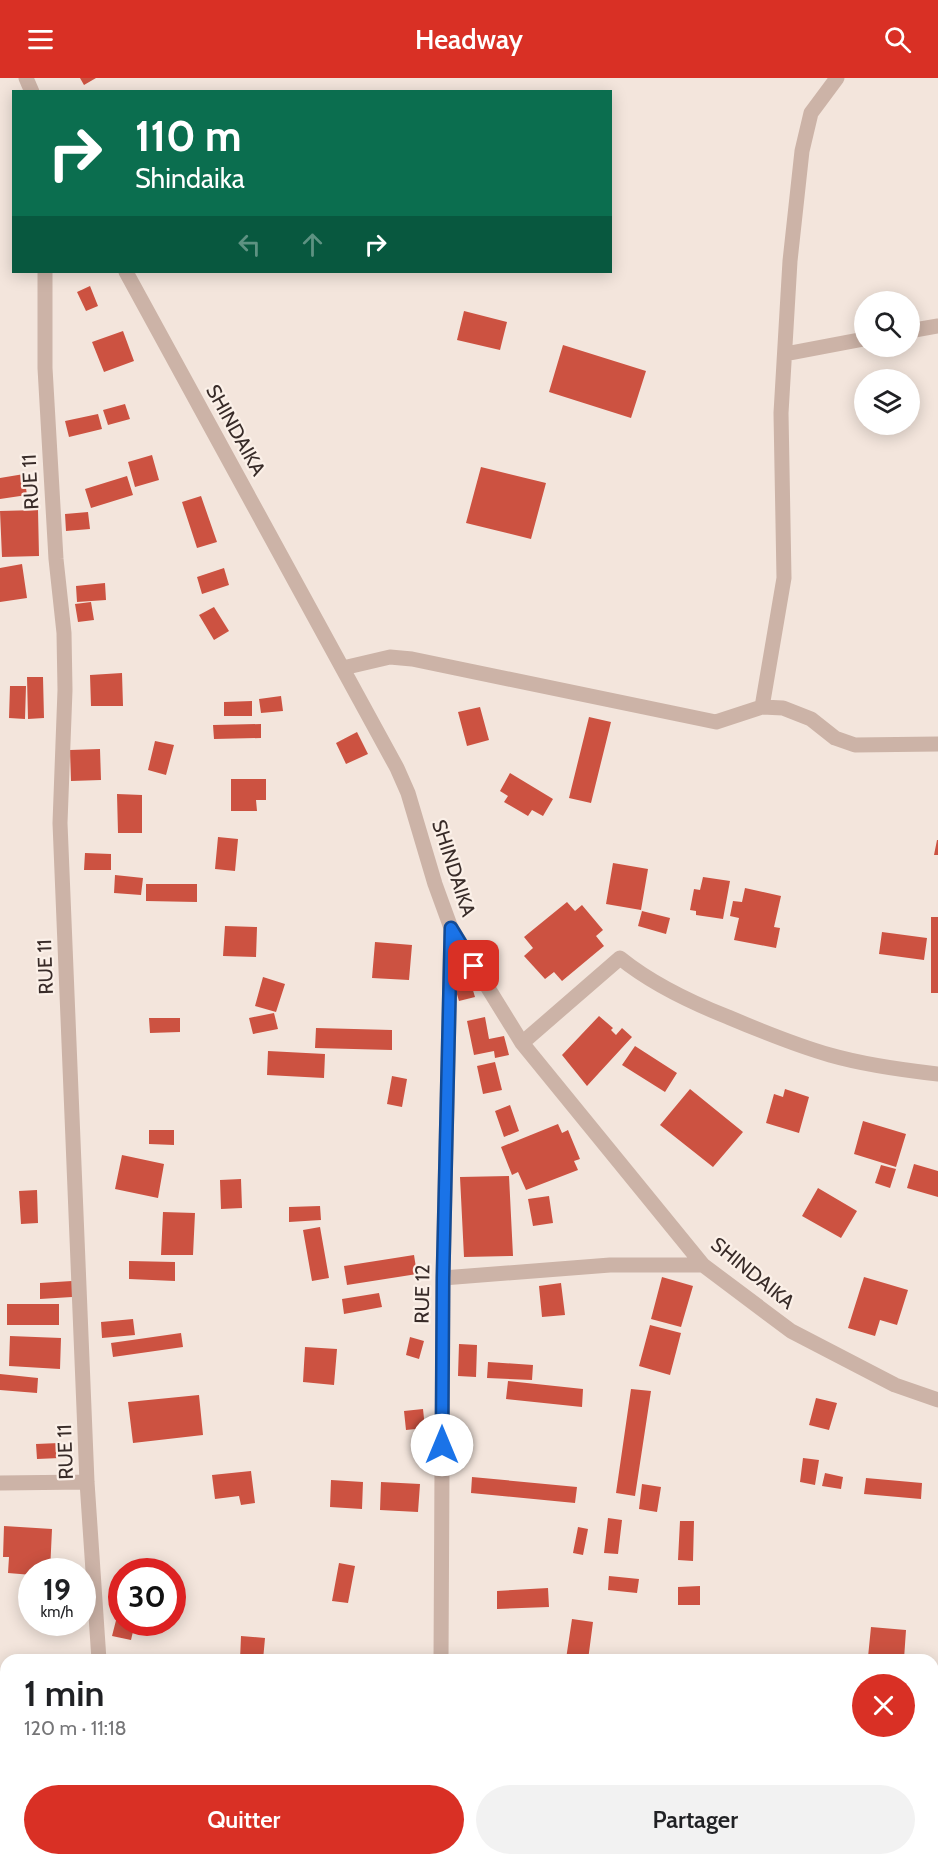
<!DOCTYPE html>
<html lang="fr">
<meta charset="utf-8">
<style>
:root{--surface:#fff;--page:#f2f2f2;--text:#202124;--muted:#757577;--accent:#d93025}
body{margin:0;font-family:Cabin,sans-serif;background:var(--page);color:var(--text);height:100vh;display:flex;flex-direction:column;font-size:22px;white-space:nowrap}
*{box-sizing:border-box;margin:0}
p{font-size:20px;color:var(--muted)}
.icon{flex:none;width:33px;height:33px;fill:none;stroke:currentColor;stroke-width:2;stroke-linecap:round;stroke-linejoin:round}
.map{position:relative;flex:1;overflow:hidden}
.details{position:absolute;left:0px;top:1576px;width:939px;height:212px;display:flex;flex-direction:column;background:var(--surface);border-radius:18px 18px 0 0;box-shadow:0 3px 15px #0003}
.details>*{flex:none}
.hud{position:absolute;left:12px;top:12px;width:600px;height:183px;border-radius:0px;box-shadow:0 3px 15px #0003;background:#0b6e4f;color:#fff;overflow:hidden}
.tools{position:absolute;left:854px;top:213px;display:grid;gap:12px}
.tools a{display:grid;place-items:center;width:66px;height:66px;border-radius:50%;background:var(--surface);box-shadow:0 3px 15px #0003;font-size:30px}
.speed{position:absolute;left:18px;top:1480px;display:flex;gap:12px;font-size:30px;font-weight:700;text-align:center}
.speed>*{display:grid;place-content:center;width:78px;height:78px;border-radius:50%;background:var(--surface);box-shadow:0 3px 15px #0003;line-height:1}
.speed small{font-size:15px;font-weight:400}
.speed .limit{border:9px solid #d22;background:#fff;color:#111}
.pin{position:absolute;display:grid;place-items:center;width:51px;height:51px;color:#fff;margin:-26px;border-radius:12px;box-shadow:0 3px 9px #0006}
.me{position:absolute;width:66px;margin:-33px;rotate:0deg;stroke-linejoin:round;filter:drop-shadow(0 0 4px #0008)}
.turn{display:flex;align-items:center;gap:21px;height:126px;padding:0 24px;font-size:27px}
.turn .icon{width:78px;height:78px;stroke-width:2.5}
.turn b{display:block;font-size:42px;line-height:51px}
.lanes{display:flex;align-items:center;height:57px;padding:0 24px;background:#0003;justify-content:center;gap:30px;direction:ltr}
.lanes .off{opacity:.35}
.round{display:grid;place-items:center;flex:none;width:63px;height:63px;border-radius:32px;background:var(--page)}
.head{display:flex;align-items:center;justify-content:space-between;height:102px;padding:0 24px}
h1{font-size:36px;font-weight:600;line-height:45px}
.cta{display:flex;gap:12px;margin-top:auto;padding:12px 24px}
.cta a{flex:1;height:69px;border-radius:36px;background:var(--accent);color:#fff;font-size:24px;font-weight:600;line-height:69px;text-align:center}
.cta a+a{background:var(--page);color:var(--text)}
header{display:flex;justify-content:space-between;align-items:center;height:78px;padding:0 24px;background:var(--accent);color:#fff;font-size:27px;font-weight:600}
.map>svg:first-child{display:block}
.building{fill:#cc5241}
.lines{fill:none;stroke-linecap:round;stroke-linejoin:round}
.street{stroke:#ccb3a7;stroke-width:15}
.route-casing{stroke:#114b97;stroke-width:15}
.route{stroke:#1a73e8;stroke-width:10}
.labels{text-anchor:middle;stroke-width:4.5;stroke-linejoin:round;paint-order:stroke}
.street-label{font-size:20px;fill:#382b28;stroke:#fbf0e8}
</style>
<header><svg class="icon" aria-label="menu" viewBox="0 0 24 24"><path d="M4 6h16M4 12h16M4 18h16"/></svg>Headway<svg class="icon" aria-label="search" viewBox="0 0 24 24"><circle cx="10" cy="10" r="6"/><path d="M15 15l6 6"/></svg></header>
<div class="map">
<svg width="938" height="1787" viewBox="0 0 938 1787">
<rect width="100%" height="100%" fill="#f3e5dc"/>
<path class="building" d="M80,0H96L84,7Z
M90,208L98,228L86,233L77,214Z
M464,233L507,244L500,272L457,262Z
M123,253L134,283L104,294L92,264Z
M563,267L646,293L631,340L549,314Z
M125,326L130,341L108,347L103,332Z
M98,336L102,351L69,359L65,343Z
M152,377L159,402L135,409L128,384Z
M481,389L546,405L531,461L466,445Z
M24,396L27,417L0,421V400Z
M127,398L133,417L91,430L85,411Z
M201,418L217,464L197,470L182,424Z
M38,432L39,478L2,479L0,433Z
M88,434L90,451L66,453L65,436Z
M22,486L27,520L0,524V490Z
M224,490L229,507L202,516L197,499Z
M105,505L106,522L77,524L76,508Z
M91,524L94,542L78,544L75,526Z
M214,529L229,553L214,562L199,537Z
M122,595L123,628H91L90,597Z
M27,599H43L44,640L28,641Z
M10,608H26L25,641L9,640Z
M281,618L283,633L261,635L259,621Z
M252,623V638H224V624Z
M480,629L489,662L467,668L458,634Z
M589,639L611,644L591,725L569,720Z
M261,646V660L214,661L213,647Z
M357,654L368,676L346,686L336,665Z
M155,663L174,667L166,697L148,692Z
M100,671L101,702L71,703L70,672Z
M510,695L553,721L543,738L532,732L528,738L504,724L508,718L500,713Z
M231,701H266V722H256L257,733H231Z
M117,716L142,717V755H118Z
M218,759L238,761L235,793L215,791Z
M937,762H938V777H934Z
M85,775L111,776V792H84Z
M613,785L648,791L641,832L606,826Z
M115,797L143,800L141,817L114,815Z
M703,799L730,803L723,841L696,837V833L690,832L694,811L700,812Z
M146,806H197V824L146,823Z
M745,810L781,818L774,849L780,850L776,870L734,862L739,840L730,838L733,823L742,824Z
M567,824L575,833L582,827L603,852L596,858L604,868L562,903L554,894L545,901L524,878L533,870L524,859Z
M642,833L670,840L666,856L638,848Z
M931,839H938V915H931Z
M225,848L257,849L256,879L223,878Z
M882,854L927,860L924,882L879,876Z
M375,864L412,867L409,902L372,900Z
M263,899L285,906L276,934L255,928Z
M469,899L475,919L459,923L453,903Z
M274,935L278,951L253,956L249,940Z
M599,938L613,950L611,952L616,957L622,950L632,959L587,1008L562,977Z
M485,939L489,961L504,958L509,977L495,980L494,973L474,977L467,943Z
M149,940H180V954L150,955Z
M316,950L392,952V972L315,970Z
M635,968L677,995L665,1014L622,987Z
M268,973L325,976L324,1000L267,997Z
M495,984L502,1012L483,1016L477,988Z
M392,998L407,1001L402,1029L387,1026Z
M690,1011L743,1054L713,1089L660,1047Z
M785,1011L809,1019L799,1055L766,1045L774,1016L783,1019Z
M510,1027L519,1053L504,1059L495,1033Z
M863,1043L906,1056L896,1089L854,1076Z
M558,1046L562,1055L568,1052L580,1081L574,1083L578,1092L526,1112L518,1094L512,1097L501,1069Z
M149,1052H174V1067L149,1066Z
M122,1077L164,1086L158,1120L115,1111Z
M914,1086L938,1093V1119L907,1110Z
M881,1087L896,1091L890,1110L875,1105Z
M509,1098L513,1178L464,1179L460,1099Z
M241,1101L242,1130L221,1131L220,1102Z
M818,1110L857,1133L841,1160L802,1138Z
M37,1112L38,1145L21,1146L19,1113Z
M549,1118L553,1145L533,1148L528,1121Z
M320,1128L321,1142L289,1144V1129Z
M163,1134L195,1135L193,1177H161Z
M320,1149L329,1200L312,1203L303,1152Z
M414,1177L417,1196L347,1207L344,1188Z
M129,1183L175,1184V1203L129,1201Z
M662,1199L693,1208L681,1249L651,1241Z
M864,1199L908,1212L897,1247L880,1242L875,1258L848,1250Z
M72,1203V1219L40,1221V1205Z
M561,1205L565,1237L542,1239L539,1208Z
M379,1215L382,1229L344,1236L342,1221Z
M7,1226H59V1247H7Z
M133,1241L135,1257L102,1260L101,1244Z
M650,1247L681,1255L670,1297L639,1288Z
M181,1255L183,1269L113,1279L111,1265Z
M10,1258L61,1260L60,1291L9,1288Z
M410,1259L424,1263L419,1281L406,1277Z
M459,1266L477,1267L476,1299L458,1298Z
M305,1269L337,1271L334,1307L303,1304Z
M488,1284L533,1287L532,1302L487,1300Z
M0,1296L38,1300L37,1315L0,1312Z
M508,1303L583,1311L582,1329L506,1321Z
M631,1311L651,1313L635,1418L616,1415Z
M199,1317L203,1357L133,1365L128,1324Z
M816,1320L837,1325L829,1352L809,1347Z
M423,1331L425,1350L406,1352L404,1333Z
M59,1365L60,1380L37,1381L36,1366Z
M803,1380L819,1382L815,1407L800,1404Z
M251,1393L255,1425L241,1427L239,1418L215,1421L212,1397Z
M825,1395L843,1399L841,1411L822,1408Z
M472,1399L577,1409L575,1425L471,1415Z
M866,1400L922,1405L921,1421L864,1416Z
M331,1402L363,1404L362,1431L330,1429Z
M381,1404L420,1406L418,1434L380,1432Z
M642,1406L661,1409L657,1434L639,1431Z
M608,1440L622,1442L618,1476L604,1475Z
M680,1443H694L693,1483L678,1482Z
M4,1448L52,1451L50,1494H32V1497L8,1495L9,1479H3Z
M578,1449L588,1451L583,1477L573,1475Z
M339,1485L355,1488L348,1525L332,1523Z
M609,1498L639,1501L637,1515L608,1512Z
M700,1508V1527H678V1509Z
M548,1510L549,1529L497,1531V1513Z
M122,1519V1545H135L131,1562L112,1558Z
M572,1541L593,1544L588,1582L566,1581Z
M871,1549L906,1552L904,1581L868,1579Z
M241,1558L265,1560L263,1582H240Z
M333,1578V1582H312V1579Z
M933,1589H938V1616H933Z
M933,1647L938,1648V1670H933Z
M0,1752H6V1782H46V1787H0Z
M82,1782H107V1784L82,1786Z
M213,1782H260L261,1787H213Z"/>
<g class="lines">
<path class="street" d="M26,0L32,14
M45,194V290L56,481L64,555L65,612L60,745L87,1404L99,1582
M126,194L397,690L408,715L435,806L451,850L522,965L703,1187L791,1253L895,1307L938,1322
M909,253L938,248
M785,276L864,261
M343,590L390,579L412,581L716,644L762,629L783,630L811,641L835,660L855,667L938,666
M762,629L784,500L781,335L790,183L802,73L811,35L837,0
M522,965L620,880C652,906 690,924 728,939C761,953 795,967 830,977C865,987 902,992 938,996
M443,1200L610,1187H703
M0,1405L87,1404
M441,1582L443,1200L451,851
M112,1782L113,1787
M439,1787V1782"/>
</g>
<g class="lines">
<defs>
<path id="route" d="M442,1367L443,1200L451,850L474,888"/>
</defs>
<use href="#route" class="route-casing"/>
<use href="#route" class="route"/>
</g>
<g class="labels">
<g class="street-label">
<text transform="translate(236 352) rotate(61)" y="7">SHINDAIKA</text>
<text transform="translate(30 404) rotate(-93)" y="7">RUE 11</text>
<text transform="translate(454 790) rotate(72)" y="7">SHINDAIKA</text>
<text transform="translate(45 889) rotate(-92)" y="7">RUE 11</text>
<text transform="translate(753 1195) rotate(39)" y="7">SHINDAIKA</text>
<text transform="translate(422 1216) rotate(-89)" y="7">RUE 12</text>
<text transform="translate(65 1374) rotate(-92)" y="7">RUE 11</text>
</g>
</g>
</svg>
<div class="tools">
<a><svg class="icon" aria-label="search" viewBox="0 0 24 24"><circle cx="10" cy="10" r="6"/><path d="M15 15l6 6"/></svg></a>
<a><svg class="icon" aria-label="layers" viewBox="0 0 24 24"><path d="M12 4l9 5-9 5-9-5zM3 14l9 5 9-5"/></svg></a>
</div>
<div class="speed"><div>19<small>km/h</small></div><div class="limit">30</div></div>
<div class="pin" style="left:474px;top:888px;background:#d93025"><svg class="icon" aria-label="arrive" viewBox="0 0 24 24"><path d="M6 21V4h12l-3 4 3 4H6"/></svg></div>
<svg class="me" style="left:442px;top:1367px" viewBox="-20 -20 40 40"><circle r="19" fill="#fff"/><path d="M0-13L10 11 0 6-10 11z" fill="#1a73e8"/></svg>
<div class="hud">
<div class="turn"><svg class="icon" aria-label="right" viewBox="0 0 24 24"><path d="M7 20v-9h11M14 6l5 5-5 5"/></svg><div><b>110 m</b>Shindaika</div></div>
<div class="lanes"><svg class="icon off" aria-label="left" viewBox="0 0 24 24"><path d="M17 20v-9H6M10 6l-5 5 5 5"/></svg><svg class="icon off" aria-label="ahead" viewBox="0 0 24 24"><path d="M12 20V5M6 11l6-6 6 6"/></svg><svg class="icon" aria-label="right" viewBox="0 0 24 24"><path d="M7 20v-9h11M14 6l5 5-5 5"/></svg></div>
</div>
<section class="details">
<div class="head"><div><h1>1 min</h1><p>120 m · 11:18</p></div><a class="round" style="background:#d93025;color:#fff"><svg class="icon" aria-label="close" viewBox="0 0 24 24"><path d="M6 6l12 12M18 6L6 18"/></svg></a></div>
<div class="cta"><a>Quitter</a><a>Partager</a></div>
</section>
</div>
